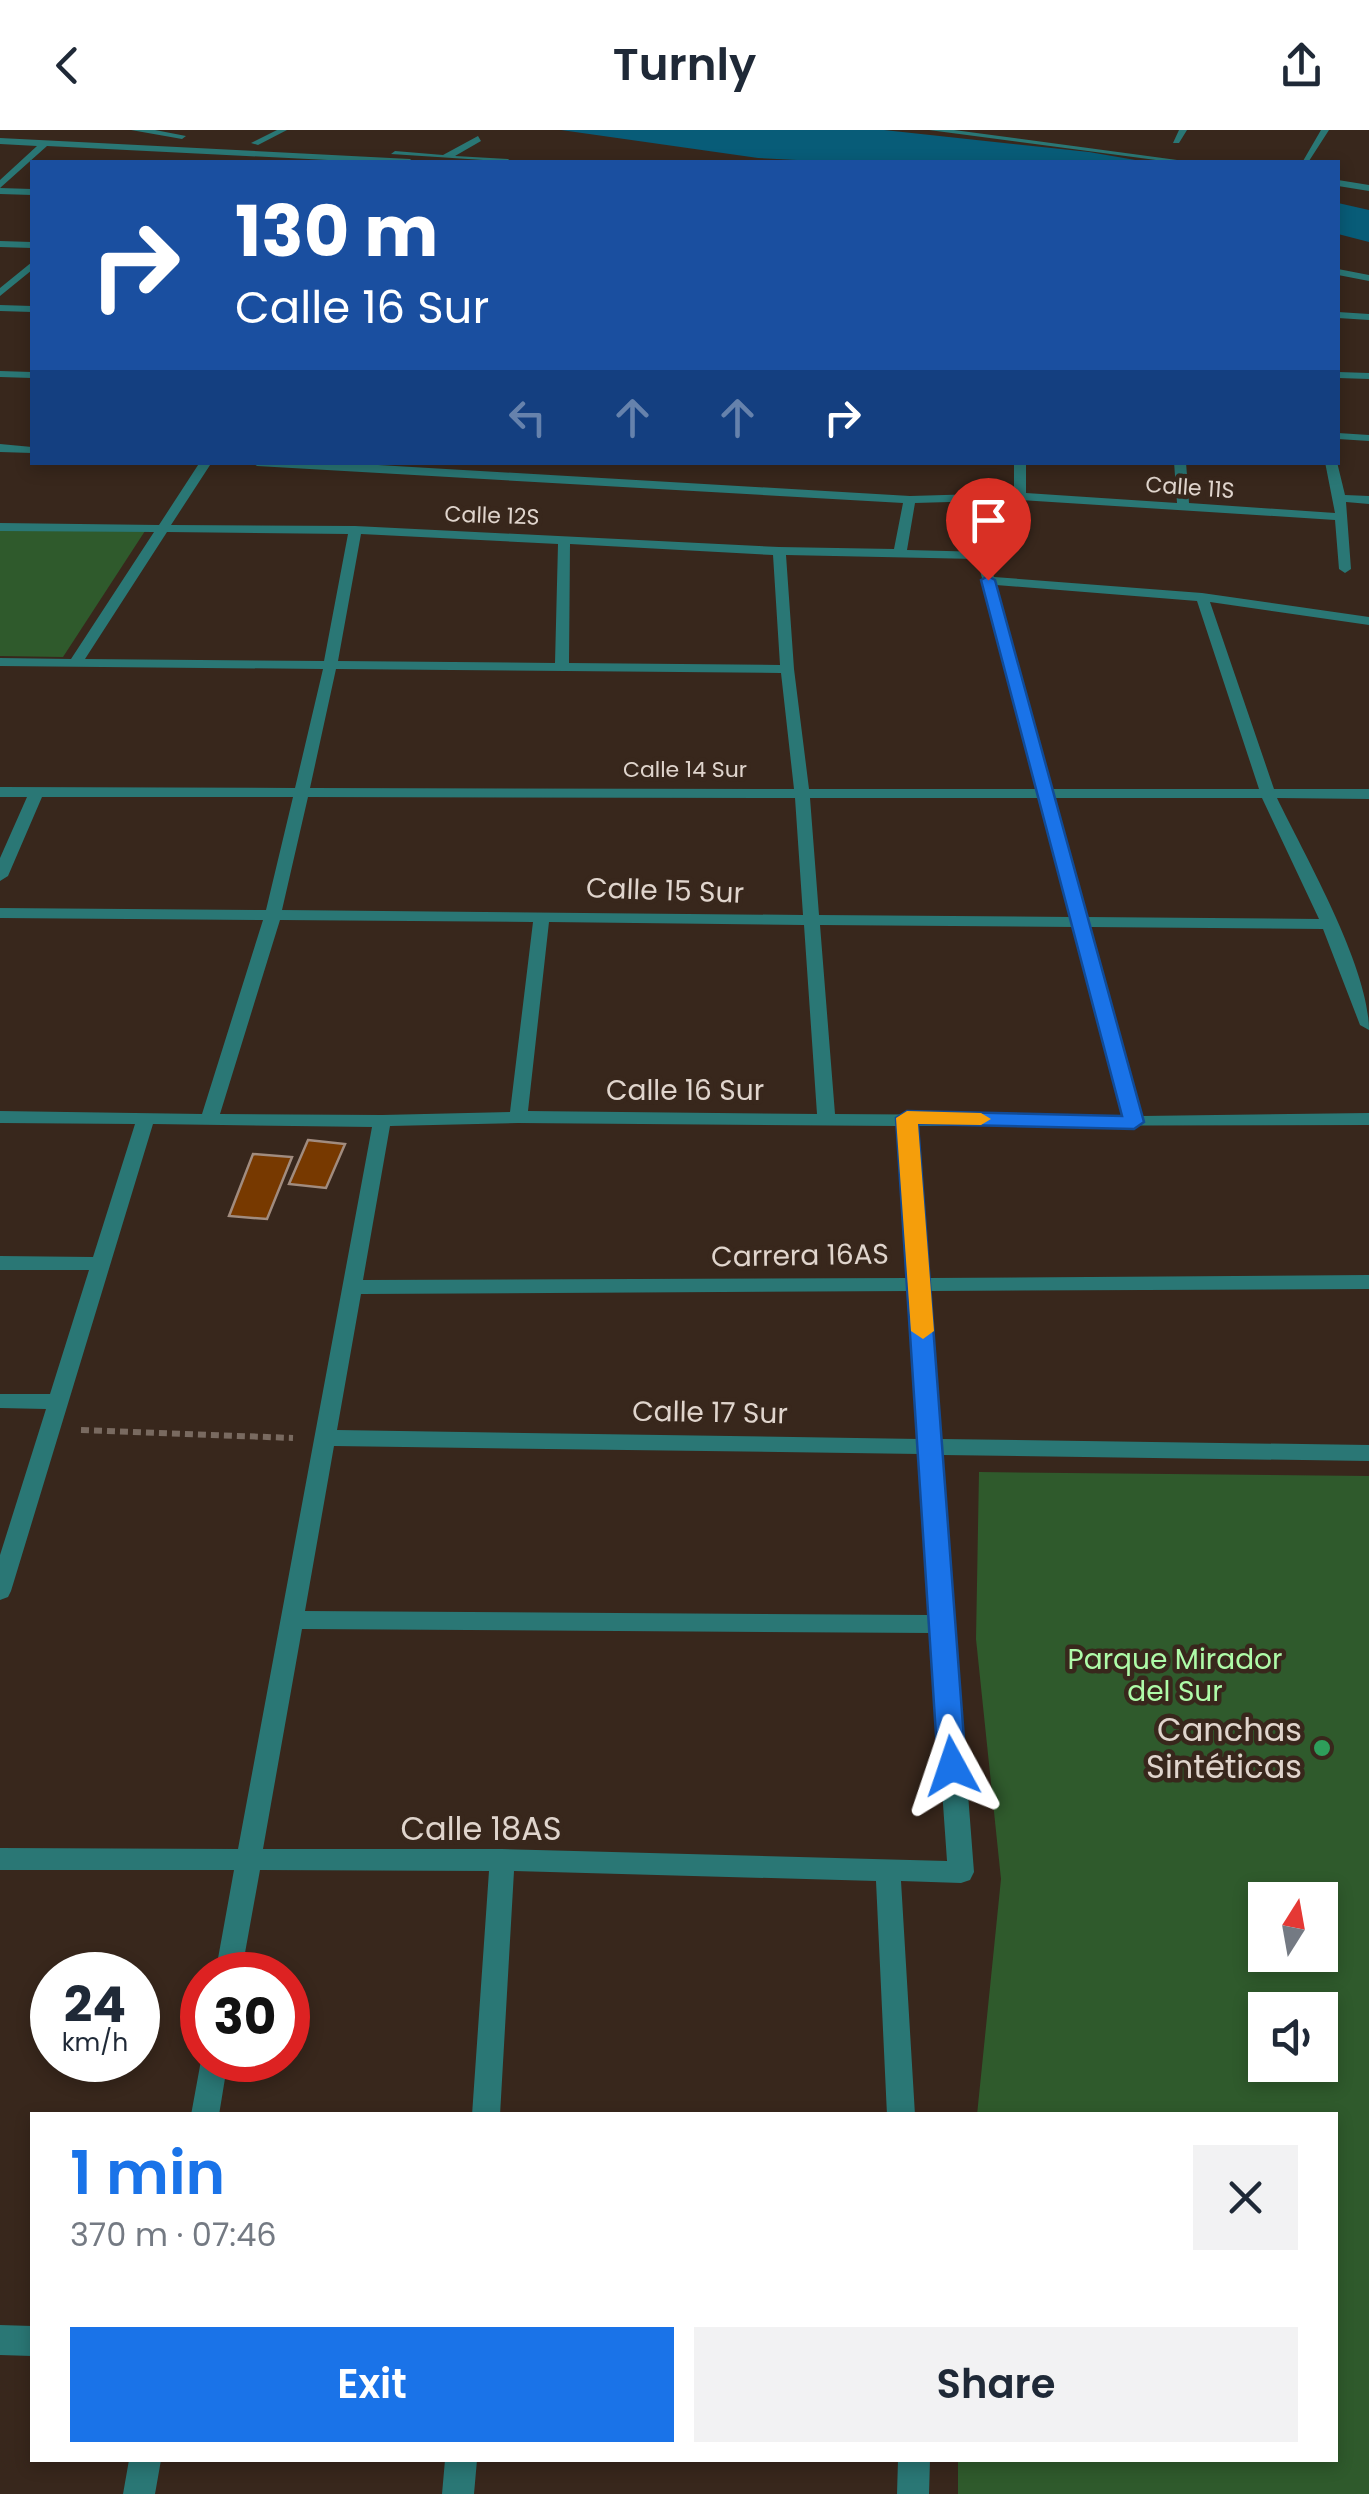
<!DOCTYPE html>
<meta charset="utf-8">
<style>
:root{--surface:#fff;--page:#f2f2f3;--text:#1f2937;--muted:#747a83;--accent:#1a73e8}
body{margin:0;font-family:Poppins,sans-serif;background:var(--page);color:var(--text);height:100vh;display:flex;flex-direction:column;font-size:38px;white-space:nowrap}
*{box-sizing:border-box;margin:0}
p{font-size:32px;color:var(--muted)}
.icon{flex:none;width:55px;height:55px;fill:none;stroke:currentColor;stroke-width:2;stroke-linecap:round;stroke-linejoin:round}
.map{position:relative;flex:1;overflow:hidden}
.side{position:absolute;left:30px;top:1982px;width:1308px;height:350px;display:flex;flex-direction:column;background:var(--surface);border-radius:0px;box-shadow:0 5px 15px #0003}
.side>*{flex:none}
.guide{position:absolute;left:30px;top:30px;width:1310px;height:305px;border-radius:0px;box-shadow:0 5px 15px #0003;background:#1a4fa0;color:#fff;overflow:hidden}
.needle{width:65px;rotate:11deg}
.tools{position:absolute;left:1248px;top:1752px;display:grid;gap:20px}
.tools a{display:grid;place-items:center;width:90px;height:90px;border-radius:0px;background:var(--surface);box-shadow:0 5px 15px #0003;font-size:50px}
.speed{position:absolute;left:30px;top:1822px;display:flex;gap:20px;font-size:50px;font-weight:700;text-align:center}
.speed>*{display:grid;place-content:center;width:130px;height:130px;border-radius:50%;background:var(--surface);box-shadow:0 5px 15px #0003;line-height:1}
.speed small{font-size:25px;font-weight:400}
.speed .limit{border:15px solid #d22;background:#fff;color:#111}
.pin{position:absolute;display:grid;place-items:center;width:85px;height:85px;color:#fff;margin:-102px -42px;border-radius:50% 50% 50% 0;rotate:-45deg;box-shadow:0 0 10px #0007}
.pin .icon{rotate:45deg}
.me{position:absolute;width:110px;margin:-55px;rotate:355deg;stroke-linejoin:round;filter:drop-shadow(0 0 8px #0008)}
.turn{display:flex;align-items:center;gap:35px;height:210px;padding:0 40px;font-size:45px}
.turn .icon{width:130px;height:130px;stroke-width:2.5}
.turn b{display:block;font-size:70px;line-height:85px}
.lanes{display:flex;align-items:center;height:95px;padding:0 40px;background:#0003;justify-content:center;gap:50px;direction:ltr}
.lanes .off{opacity:.35}
.round{display:grid;place-items:center;flex:none;width:105px;height:105px;border-radius:0px;background:var(--page)}
.headline{display:flex;align-items:center;justify-content:space-between;height:170px;padding:0 40px}
h1{font-size:60px;font-weight:600;line-height:75px;color:var(--accent)}
.button{display:flex;gap:20px;margin-top:auto;padding:20px 40px}
.button a{flex:1;height:115px;border-radius:0px;background:var(--accent);color:#fff;font-size:40px;font-weight:600;line-height:115px;text-align:center}
.button a+a{background:var(--page);color:var(--text)}
header{display:flex;justify-content:space-between;align-items:center;height:130px;padding:0 40px;background:var(--surface);font-size:45px;font-weight:600}
.map>svg:first-child{display:block}
.green{fill:#2f5a2c;fill-rule:evenodd}
.water{fill:#085c78}
.building{fill:#773900;stroke:#a18c7f;stroke-width:2.5}
.lines{fill:none;stroke-linecap:round;stroke-linejoin:round}
.path{stroke:#796a60;stroke-width:6;stroke-dasharray:8 5;stroke-linecap:butt}
.lane{fill:#2a7775;fill-rule:evenodd}
.street{fill:#2a7775;fill-rule:evenodd}
.route{fill:#1a73e8;stroke:#114b97;stroke-width:2.5}
.slow{fill:#f59e0b}
.leisure-dot{fill:#2e9e5b;stroke:#38271c;stroke-width:4}
.labels{text-anchor:middle;stroke-width:9;stroke-linejoin:round;paint-order:stroke}
.far-street-label{font-size:22px;fill:#e0d5cd;stroke:#38271c}
.street-label{font-size:28px;fill:#e0d5cd;stroke:#38271c}
.park-label{font-size:28px;fill:#aefba8;stroke:#38271c}
.near-poi-label{font-size:32px;fill:#e0d5cd;stroke:#38271c;text-anchor:end}
.near-street-label{font-size:32px;fill:#e0d5cd;stroke:#38271c}
</style>
<header><svg class="icon" aria-label="back" viewBox="0 0 24 24"><path d="M15 5l-7 7 7 7"/></svg>Turnly<svg class="icon" aria-label="share" viewBox="0 0 24 24"><path d="M12 15V3M7 8l5-5 5 5M5 13v7h14v-7"/></svg></header>
<div class="map">
<svg width="1369" height="2364" viewBox="0 0 1369 2364">
<rect width="100%" height="100%" fill="#38271c"/>
<path class="green" d="M0,401H145L63,527L0,526Z
M979,1342L1369,1346V2364H958V2330H1335V1985H977L1001,1749L976,1509ZM1265,1770H1320V1825H1265ZM1320,1880V1935H1265V1880Z"/>
<path class="water" d="M561,0H884L1089,22L1147,32H836L758,28Z
M1338,73L1369,80V112L1338,104Z"/>
<path class="building" d="M308,1010L345,1014L326,1058L289,1054Z
M253,1024L292,1027L267,1089L229,1086Z"/>
<g class="lines">
<path class="path" d="M81,1300L293,1308"/>
<path class="lane" d="M277,0H287L258,15L251,13Z"/>
<path class="street" d="M131,0H155L186,6L182,9Z
M929,0H954L1192,32H1171Z
M1179,0H1187L1179,13H1173Z
M1321,0H1329L1309,31H1303Z
M478,6L481,11L455,26L508,29L512,32L391,24L395,21L443,25Z
M0,8L410,29L414,32H367L47,16L0,58V50L37,16L0,14Z
M1338,50L1369,55V61L1338,56Z
M0,58L32,59V65L0,64Z
M0,111L32,112V118L0,117Z
M32,132V140L0,166V158Z
M1338,139L1369,145V151L1338,145Z
M0,175L32,176V182L0,181Z
M1338,182L1369,184V190L1338,188Z
M0,241L32,242V248L0,247Z
M1338,242L1369,243V249L1338,248Z
M1338,303L1369,305V311L1338,309Z
M0,314L32,317V323L0,322Z
M200,332H212L171,395L355,396L779,417L894,419L903,373L257,336L251,332H327L910,366L1014,363V332H1026V363L1177,373L1174,332H1186L1189,373L1335,383L1325,332H1337L1345,365L1369,366V374L1346,372L1351,439L1345,443L1339,439L1335,390L1020,370L915,373L907,420L986,422L994,447L1202,463L1369,487V495L1210,472L1274,659H1369V669L1277,668C1306,728 1369,837 1369,900L1360,895L1323,799L1090,797L1142,986L1369,983V995L917,996L929,1148L1369,1145V1159L930,1161L941,1309L1369,1315V1331L942,1325L974,1742L970,1750L961,1753L901,1751L915,1985H887L876,1751L514,1741L500,1985H472L489,1741L260,1740L241,1845H215L234,1740H0V1718L238,1719L372,997L153,994L11,1461L8,1467L0,1470V1425L46,1279L0,1278V1264H50L89,1140H0V1126L93,1127L135,994L0,993V981L202,984L263,790L0,788V778L266,780L293,667H42L8,746L0,751V728L27,667H0V657L295,658L323,539L0,536V528L71,529L154,402L0,401V393L159,395ZM167,402L348,404L324,531L85,529ZM361,404L558,414L555,533L338,531ZM570,414L773,425L780,535L569,533ZM786,425L977,429L1037,659H809L794,539ZM996,455L1197,471L1259,659H1052ZM336,539L781,543L794,659L310,658ZM308,667L795,668L803,785L282,780ZM810,668H1040L1071,787L819,785ZM1055,668H1262L1319,789L1087,787ZM280,790L533,792L510,982L382,985L220,984ZM549,792L804,795L817,984L528,981ZM820,795L1074,797L1123,986L835,984ZM518,993L899,996L909,1148L363,1150L390,996ZM910,1161L919,1309L337,1300L361,1164ZM334,1316L920,1324L930,1485L305,1481ZM302,1499L931,1503L947,1731L502,1719H263Z
M202,1925V1930H228L219,1985H191Z
M0,2195L32,2196V2226L0,2225Z
M129,2330H161L155,2364H123Z
M445,2330H477L474,2364H442Z
M898,2330H930L929,2364H897Z"/>
</g>
<path class="route" d="M988,446L995,450L1144,992L1134,999L918,994L966,1636L962,1644L952,1647L942,1644L938,1636L896,988L907,981L1122,986L981,450Z"/>
<path class="slow" d="M907,981L981,983L991,989L981,995L918,994L934,1201L923,1209L911,1201L896,988Z"/>
<circle class="leisure-dot" cx="1322" cy="1618" r="10"/>
<g class="labels">
<g class="far-street-label">
<text transform="translate(1190 357) rotate(4)" y="8">Calle 11S</text>
<text transform="translate(492 385) rotate(2)" y="8">Calle 12S</text>
<text x="685" y="647">Calle 14 Sur</text>
</g>
<g class="street-label">
<text transform="translate(665 760) rotate(2)" y="10">Calle 15 Sur</text>
<text x="685" y="970">Calle 16 Sur</text>
<text transform="translate(800 1125) rotate(-1)" y="10">Carrera 16AS</text>
<text transform="translate(710 1282) rotate(1)" y="10">Calle 17 Sur</text>
</g>
<g class="park-label">
<text x="1175" y="1539">Parque Mirador<tspan x="1175" dy="32">del Sur</tspan></text>
</g>
<g class="near-poi-label">
<text x="1302" y="1611">Canchas<tspan x="1302" dy="37">Sintéticas</tspan></text>
</g>
<g class="near-street-label">
<text x="481" y="1710">Calle 18AS</text>
</g>
</g>
</svg>
<div class="tools">
<a><svg class="needle" viewBox="-14 -14 28 28"><path d="M0-13l5 13h-10z" fill="#e53935"/><path d="M0 13l5-13h-10z" fill="#747a83"/></svg></a>
<a><svg class="icon" aria-label="sound" viewBox="0 0 24 24"><path d="M4 9h4l5-4v14l-5-4H4zM17 9q2 3 0 6"/></svg></a>
</div>
<div class="speed"><div>24<small>km/h</small></div><div class="limit">30</div></div>
<div class="pin" style="left:988px;top:450px;background:#d93025"><svg class="icon" aria-label="arrive" viewBox="0 0 24 24"><path d="M6 21V4h12l-3 4 3 4H6"/></svg></div>
<svg class="me" style="left:952px;top:1636px" viewBox="-20 -20 40 40"><path d="M0-17L14 15 0 8-14 15z" fill="#1a73e8" stroke="#fff" stroke-width="4"/></svg>
<div class="guide">
<div class="turn"><svg class="icon" aria-label="right" viewBox="0 0 24 24"><path d="M7 20v-9h11M14 6l5 5-5 5"/></svg><div><b>130 m</b>Calle 16 Sur</div></div>
<div class="lanes"><svg class="icon off" aria-label="left" viewBox="0 0 24 24"><path d="M17 20v-9H6M10 6l-5 5 5 5"/></svg><svg class="icon off" aria-label="ahead" viewBox="0 0 24 24"><path d="M12 20V5M6 11l6-6 6 6"/></svg><svg class="icon off" aria-label="ahead" viewBox="0 0 24 24"><path d="M12 20V5M6 11l6-6 6 6"/></svg><svg class="icon" aria-label="right" viewBox="0 0 24 24"><path d="M7 20v-9h11M14 6l5 5-5 5"/></svg></div>
</div>
<section class="side">
<div class="headline"><div><h1>1 min</h1><p>370 m · 07:46</p></div><a class="round"><svg class="icon" aria-label="close" viewBox="0 0 24 24"><path d="M6 6l12 12M18 6L6 18"/></svg></a></div>
<div class="button"><a>Exit</a><a>Share</a></div>
</section>
</div>
